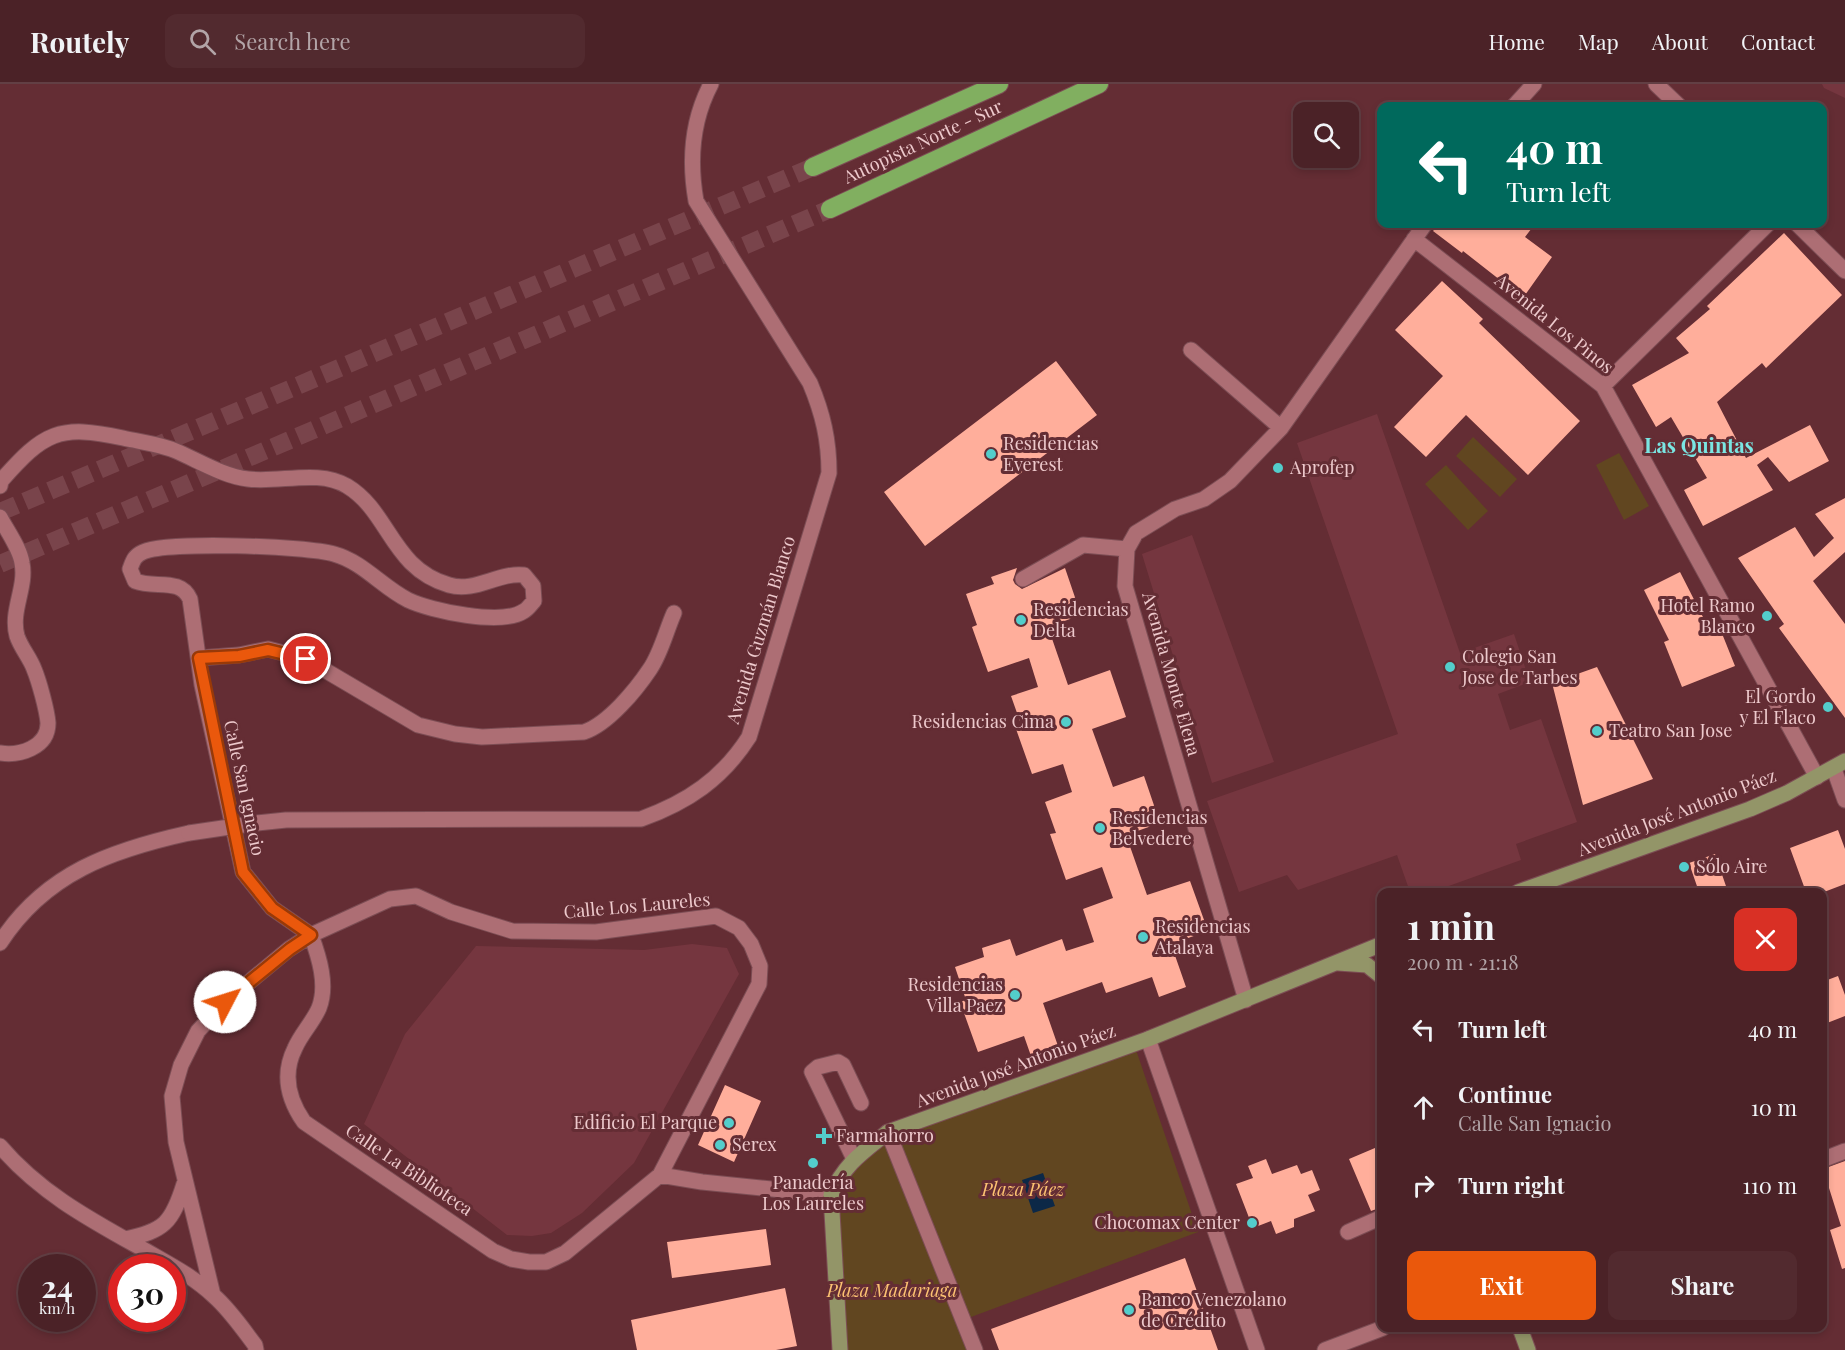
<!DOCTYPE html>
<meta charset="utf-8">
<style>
:root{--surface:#4b2227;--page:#522a2f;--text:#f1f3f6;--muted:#b2a4a7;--line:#623f44;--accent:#ea580c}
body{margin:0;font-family:"Playfair Display",serif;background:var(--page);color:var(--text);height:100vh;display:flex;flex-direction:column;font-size:22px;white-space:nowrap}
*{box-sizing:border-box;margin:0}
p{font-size:20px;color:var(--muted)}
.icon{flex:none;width:33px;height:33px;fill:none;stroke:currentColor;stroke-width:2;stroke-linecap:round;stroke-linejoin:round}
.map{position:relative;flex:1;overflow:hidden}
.sheet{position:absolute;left:1377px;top:804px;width:450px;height:444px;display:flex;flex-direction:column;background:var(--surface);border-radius:12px;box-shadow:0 3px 9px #0003,0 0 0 2px var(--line)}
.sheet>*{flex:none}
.guide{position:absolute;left:1377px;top:18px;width:450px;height:126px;border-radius:12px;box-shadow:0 3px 9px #0003,0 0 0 2px var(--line);background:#00695c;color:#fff;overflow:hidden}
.tools{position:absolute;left:1293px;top:18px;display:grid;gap:12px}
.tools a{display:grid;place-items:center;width:66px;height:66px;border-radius:12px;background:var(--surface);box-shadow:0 3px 9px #0003,0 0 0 2px var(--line);font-size:30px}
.speed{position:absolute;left:18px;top:1170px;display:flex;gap:12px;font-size:30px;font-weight:700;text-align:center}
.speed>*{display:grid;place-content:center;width:78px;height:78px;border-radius:50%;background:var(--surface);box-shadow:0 3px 9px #0003,0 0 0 2px var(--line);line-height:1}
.speed small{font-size:15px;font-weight:400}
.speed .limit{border:9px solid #d22;background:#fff;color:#111}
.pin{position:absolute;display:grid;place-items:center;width:51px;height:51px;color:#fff;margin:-26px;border:3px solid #fff;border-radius:50%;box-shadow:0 2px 6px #0007}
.me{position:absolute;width:66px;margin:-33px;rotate:50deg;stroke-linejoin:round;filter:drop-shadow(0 0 4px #0008)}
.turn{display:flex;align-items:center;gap:21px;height:126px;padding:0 30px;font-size:27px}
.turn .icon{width:78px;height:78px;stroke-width:2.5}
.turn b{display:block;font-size:42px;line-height:51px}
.round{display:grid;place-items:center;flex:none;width:63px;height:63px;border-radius:12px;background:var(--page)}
.overview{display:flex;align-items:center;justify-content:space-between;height:102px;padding:0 30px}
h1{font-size:36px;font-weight:700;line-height:45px}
.button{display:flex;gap:12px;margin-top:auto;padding:12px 30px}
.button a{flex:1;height:69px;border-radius:12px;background:var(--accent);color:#fff;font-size:24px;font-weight:700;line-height:69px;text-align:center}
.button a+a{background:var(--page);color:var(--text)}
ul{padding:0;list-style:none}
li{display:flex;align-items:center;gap:18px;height:78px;padding:0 30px}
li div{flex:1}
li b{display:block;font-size:22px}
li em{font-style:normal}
header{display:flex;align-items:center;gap:36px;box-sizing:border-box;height:84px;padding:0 30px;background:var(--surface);border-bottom:2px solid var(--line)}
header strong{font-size:28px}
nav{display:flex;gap:33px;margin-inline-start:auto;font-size:21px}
.search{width:420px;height:54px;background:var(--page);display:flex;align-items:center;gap:15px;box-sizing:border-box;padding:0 21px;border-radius:12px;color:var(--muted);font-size:22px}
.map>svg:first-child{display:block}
.built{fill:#75363f}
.green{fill:#614620}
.water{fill:#0c2847}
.building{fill:#ffae9b}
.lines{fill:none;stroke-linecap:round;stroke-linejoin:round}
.highway-tunnel{stroke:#79444b;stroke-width:18;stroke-dasharray:18 9;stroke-linecap:butt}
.minor-casing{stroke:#7c4d54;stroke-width:17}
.major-casing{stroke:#7c4d54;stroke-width:17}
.highway-casing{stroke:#7c4d54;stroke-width:20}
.minor{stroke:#ad6e74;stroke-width:15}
.major{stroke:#939568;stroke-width:15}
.highway{stroke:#81af60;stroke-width:18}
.minor-bridge-casing{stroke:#7c4d54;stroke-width:17;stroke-linecap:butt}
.minor-bridge{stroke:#ad6e74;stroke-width:15}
.route-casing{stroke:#983908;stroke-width:15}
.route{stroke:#ea580c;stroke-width:10}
.poi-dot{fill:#53cdcb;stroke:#642d34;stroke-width:2}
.labels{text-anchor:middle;stroke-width:6;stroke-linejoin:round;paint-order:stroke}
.street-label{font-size:18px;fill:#edc9cc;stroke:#642d34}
.poi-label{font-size:18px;fill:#edc9cc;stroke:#642d34;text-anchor:start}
.park-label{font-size:18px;font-style:italic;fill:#fcc272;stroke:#642d34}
.neighbourhood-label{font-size:20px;font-weight:bold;fill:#7ae6e3;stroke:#642d34}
</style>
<header>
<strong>Routely</strong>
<div class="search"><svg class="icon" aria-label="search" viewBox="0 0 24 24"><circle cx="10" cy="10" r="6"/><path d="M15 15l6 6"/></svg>Search here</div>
<nav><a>Home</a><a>Map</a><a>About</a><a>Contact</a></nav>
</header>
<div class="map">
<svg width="1845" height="1266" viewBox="0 0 1845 1266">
<rect width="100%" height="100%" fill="#642d34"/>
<path class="built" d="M1822,0H1845V14L1824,4Z
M1377,330L1460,569L1514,550L1530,598L1498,610L1510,646L1541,635L1577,738L1516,760L1521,776L1432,808H1410L1397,771L1298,806L1287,791L1239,808L1207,717L1398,650L1297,359Z
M1192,451L1274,678L1212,699L1142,470Z
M692,860L727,864L739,890L634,1079L582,1129L551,1149L532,1152L507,1151L364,1040L405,950L476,862L644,866Z"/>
<path class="green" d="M1473,353L1517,395L1500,413L1456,372Z
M1619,369L1649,422L1624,436L1596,381Z
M1446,381L1488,427L1468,446L1425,400Z
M1134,960L1198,1148L963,1236L975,1266H840L831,1111L888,1048Z"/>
<path class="water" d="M1043,1089L1055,1122L1033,1129L1022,1096Z"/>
<path class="building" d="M1439,140H1535L1525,153L1552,173L1523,214L1463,167L1462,169L1433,147Z
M1784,149L1842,211L1766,284L1762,279L1717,318L1746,374L1810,341L1829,377L1789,398L1768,373L1757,381L1773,406L1703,442L1684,406L1707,394L1671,333L1656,343L1632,301L1689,269L1676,254L1710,225L1707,222Z
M1442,197L1483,235L1479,239L1580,337L1528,391L1466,331L1426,373L1394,343L1443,292L1395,246Z
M1056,277L1097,331L925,462L884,408Z
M1845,414V468L1813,497L1845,540V634L1779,544L1784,540L1738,474L1795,443L1814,473L1834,454L1815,430Z
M1017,484L1013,496L1015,500L1022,505L1065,484L1081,531L1048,543L1068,601L1110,586L1126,633L1092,645L1113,703L1144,692L1160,739L1126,751L1147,811L1190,797L1208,847L1171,860L1186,903L1159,913L1152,893L1106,909L1102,898L1043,919L1058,962L1031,972L1024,952L978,968L960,918L966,916L955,883L984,873L982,864L1010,855L1016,872L1062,855L1066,867L1094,858L1083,825L1113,814L1102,783L1066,796L1050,750L1056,749L1045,718L1072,708L1063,680L1032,690L1016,645L1022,643L1011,612L1038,603L1029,574L988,588L972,543L977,541L966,510L994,500L991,493Z
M1680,488L1707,541L1717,537L1735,582L1682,603L1664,558L1669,556L1644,506Z
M1597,583L1653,695L1583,721L1552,599Z
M1838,746L1845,765V800L1824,808H1806L1790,764Z
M1715,770L1728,808H1699L1689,779Z
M1838,892L1845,911V932L1822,941V898Z
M725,1001L761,1017L734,1078L698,1061Z
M1382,1061V1123L1371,1127L1349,1075Z
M1266,1075L1272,1090L1297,1081L1301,1090L1312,1086L1320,1106L1308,1111L1315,1127L1294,1135V1143L1276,1150L1271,1137L1253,1144L1236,1100L1253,1094L1248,1082Z
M1845,1077V1184L1842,1185L1830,1146L1841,1142L1823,1085Z
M766,1145L771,1181L672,1194L667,1158Z
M1185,1174L1218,1266H999L991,1245Z
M785,1204L797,1262L776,1266H637L631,1236Z"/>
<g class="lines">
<path class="highway-tunnel" d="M0,428L813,83
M0,480L830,125"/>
<defs>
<path id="minor" d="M1656,0L1679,22
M1514,22L1534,0
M1797,140L1845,187
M1414,155L1603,302L1817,693
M1191,266L1281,344
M1603,302L1768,140
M0,402L1,397C44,348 59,340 123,354C140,358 160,360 176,367C199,377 223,392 248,395C280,399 318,385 347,402C390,428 391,484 449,501C475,509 498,488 524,491L533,502L534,517C531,520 528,525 524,527C502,542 431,527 408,516C382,503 363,478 334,470C307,462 167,457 143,468C134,472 133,477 130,485L135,497C155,505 180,493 190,515L202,601L243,788L272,824L311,851
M0,433C7,447 20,464 22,479C27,503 10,527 17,552C21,564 30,574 34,585C39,597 47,626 48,639C48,664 19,672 0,669
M1023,495L1083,461L1127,465
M199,574L239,571L268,565L306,575L418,641L455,650L482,653L584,648C608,640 636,606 650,585C661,569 666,547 674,529
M1834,685L1845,716
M257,739L286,736L641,735C688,718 722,695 749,653L829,389C829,356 823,330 810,299L696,117C689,77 692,36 711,0
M0,859C45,789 112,766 189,749
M1246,916L1125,502L1127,465L1136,449L1175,425L1204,415L1230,397L1281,344L1425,140
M1148,955L1257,1266
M888,1048L975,1266
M0,1062C39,1108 89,1135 141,1164C165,1178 193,1192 214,1212C230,1226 242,1244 255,1261L256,1266
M854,1075L812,988L818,983L838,978L843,981L861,1019
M1822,1076L1845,1067
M660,1091L702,1098L831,1111
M1348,1148L1382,1133
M125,1155C164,1147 172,1139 184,1100
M213,1211L176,1058L172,1012L181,981L198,947L225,918L289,865L311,851L390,815L416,812L451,828L512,847L596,848L716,832L739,844L751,860L760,882L759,900L660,1091L565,1169L546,1178H529L511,1175L493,1167L304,1038C288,1015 282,990 295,964C301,950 313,938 319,924C328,901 319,873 311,851
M1325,1266L1383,1244"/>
<path id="major" d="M1518,808L1750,725L1787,709L1845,677
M1338,879L1367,881L1382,893
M1520,1244L1528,1266
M840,1266L831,1111C844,1080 863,1068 888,1048L1148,955L1382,860"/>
<path id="highway" d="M813,83L999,0
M830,125L1099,0"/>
</defs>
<use href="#minor" class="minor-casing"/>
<use href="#major" class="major-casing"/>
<use href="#highway" class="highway-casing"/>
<use href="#minor" class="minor"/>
<use href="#major" class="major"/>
<use href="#highway" class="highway"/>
<defs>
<path id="minor-bridge" d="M189,749L257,739"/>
</defs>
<use href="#minor-bridge" class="minor-bridge-casing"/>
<use href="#minor-bridge" class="minor-bridge"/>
</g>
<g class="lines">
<defs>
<path id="route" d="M225,918L290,865L311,851L272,824L243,788L199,574L239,572L268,566L306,575"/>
</defs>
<use href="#route" class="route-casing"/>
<use href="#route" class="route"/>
</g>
<g class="poi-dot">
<circle cx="991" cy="370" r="6"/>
<circle cx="1278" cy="384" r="6"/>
<circle cx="1767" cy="532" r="6"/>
<circle cx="1021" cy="536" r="6"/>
<circle cx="1450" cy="583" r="6"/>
<circle cx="1828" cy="623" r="6"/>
<circle cx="1066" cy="638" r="6"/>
<circle cx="1597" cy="647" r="6"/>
<circle cx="1100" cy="744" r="6"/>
<circle cx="1684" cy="783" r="6"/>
<circle cx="1143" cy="853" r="6"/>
<circle cx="1015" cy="911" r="6"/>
<circle cx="729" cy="1039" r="6"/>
<path d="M821 1043h6v6h6v6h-6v6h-6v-6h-6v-6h6z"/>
<circle cx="720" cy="1061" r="6"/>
<circle cx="813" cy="1079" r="6"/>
<circle cx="1252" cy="1139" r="6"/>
<circle cx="1129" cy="1226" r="6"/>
</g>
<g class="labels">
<g class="street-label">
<text transform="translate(923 58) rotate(-25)" y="6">Autopista Norte - Sur</text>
<text transform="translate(1554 240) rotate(39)" y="6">Avenida Los Pinos</text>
<text transform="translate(761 546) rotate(-73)" y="6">Avenida Guzmán Blanco</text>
<text transform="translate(1171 590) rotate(74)" y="6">Avenida Monte Elena</text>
<text transform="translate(244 704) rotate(78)" y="6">Calle San Ignacio</text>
<text transform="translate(1677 729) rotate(-21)" y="6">Avenida José Antonio Páez</text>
<text transform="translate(637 822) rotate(-5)" y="6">Calle Los Laureles</text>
<text transform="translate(1016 982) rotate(-20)" y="6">Avenida José Antonio Páez</text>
<text transform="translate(409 1086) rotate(34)" y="6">Calle La Biblioteca</text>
</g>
<g class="poi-label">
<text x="1003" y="366">Residencias<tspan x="1003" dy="21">Everest</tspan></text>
<text x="1290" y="390">Aprofep</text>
<text x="1755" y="528" text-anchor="end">Hotel Ramo<tspan x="1755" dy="21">Blanco</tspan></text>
<text x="1033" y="532">Residencias<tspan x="1033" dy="21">Delta</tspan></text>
<text x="1462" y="579">Colegio San<tspan x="1462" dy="21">Jose de Tarbes</tspan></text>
<text x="1816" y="619" text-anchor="end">El Gordo<tspan x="1816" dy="21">y El Flaco</tspan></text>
<text x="1054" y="644" text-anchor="end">Residencias Cima</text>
<text x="1609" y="653">Teatro San Jose</text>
<text x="1112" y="740">Residencias<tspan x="1112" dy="21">Belvedere</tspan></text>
<text x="1696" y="789">Sólo Aire</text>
<text x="1155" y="849">Residencias<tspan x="1155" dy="21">Atalaya</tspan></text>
<text x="1003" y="907" text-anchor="end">Residencias<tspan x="1003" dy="21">Villa Paez</tspan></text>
<text x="717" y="1045" text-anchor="end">Edificio El Parque</text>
<text x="836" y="1058">Farmahorro</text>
<text x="732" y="1067">Serex</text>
<text x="813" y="1105" text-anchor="middle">Panadería<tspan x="813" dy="21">Los Laureles</tspan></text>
<text x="1240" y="1145" text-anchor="end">Chocomax Center</text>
<text x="1141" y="1222">Banco Venezolano<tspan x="1141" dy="21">de Crédito</tspan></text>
</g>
<g class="park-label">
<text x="1023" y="1112">Plaza Páez</text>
<text x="892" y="1213">Plaza Madariaga</text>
</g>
<g class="neighbourhood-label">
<text x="1699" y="369">Las Quintas</text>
</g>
</g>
</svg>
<div class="tools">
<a><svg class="icon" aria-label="search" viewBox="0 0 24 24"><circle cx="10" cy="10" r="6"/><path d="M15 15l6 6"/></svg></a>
</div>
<div class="speed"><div>24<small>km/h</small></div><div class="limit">30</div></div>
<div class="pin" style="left:306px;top:575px;background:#d93025"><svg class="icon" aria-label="arrive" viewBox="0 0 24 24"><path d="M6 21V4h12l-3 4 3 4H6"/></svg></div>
<svg class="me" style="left:225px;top:918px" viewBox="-20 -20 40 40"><circle r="19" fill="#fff"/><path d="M0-13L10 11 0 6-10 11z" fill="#ea580c"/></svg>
<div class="guide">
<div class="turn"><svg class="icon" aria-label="left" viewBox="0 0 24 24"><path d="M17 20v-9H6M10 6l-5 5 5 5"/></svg><div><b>40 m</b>Turn left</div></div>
</div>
<section class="sheet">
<div class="overview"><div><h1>1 min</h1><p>200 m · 21:18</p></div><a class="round" style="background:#d93025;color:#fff"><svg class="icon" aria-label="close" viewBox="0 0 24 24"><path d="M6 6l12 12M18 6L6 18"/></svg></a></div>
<ul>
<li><svg class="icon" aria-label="left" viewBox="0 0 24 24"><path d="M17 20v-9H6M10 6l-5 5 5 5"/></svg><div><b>Turn left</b></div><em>40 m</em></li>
<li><svg class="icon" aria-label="ahead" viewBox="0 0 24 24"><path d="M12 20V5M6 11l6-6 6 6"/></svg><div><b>Continue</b><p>Calle San Ignacio</p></div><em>10 m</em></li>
<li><svg class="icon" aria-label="right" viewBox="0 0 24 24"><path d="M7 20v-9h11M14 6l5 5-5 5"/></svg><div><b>Turn right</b></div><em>110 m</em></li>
</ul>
<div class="button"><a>Exit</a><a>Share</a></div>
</section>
</div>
